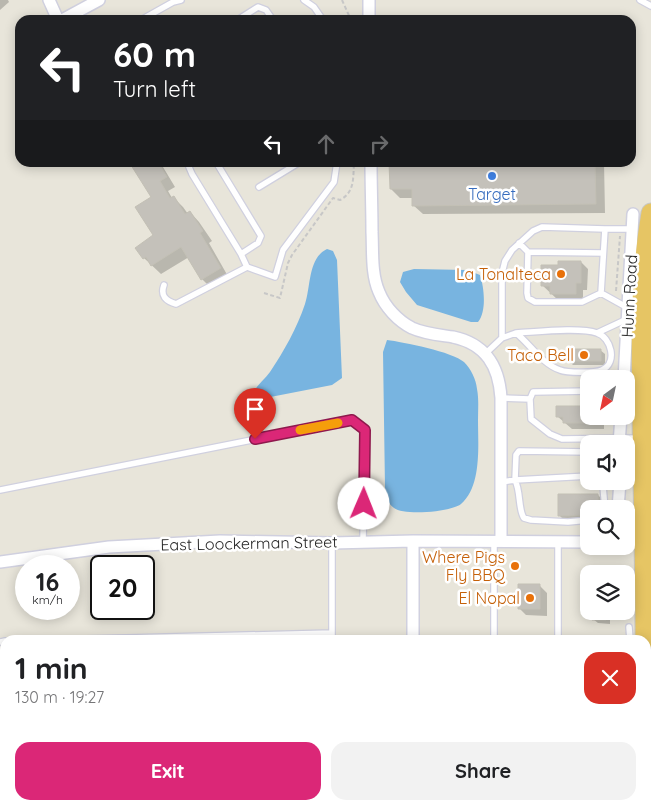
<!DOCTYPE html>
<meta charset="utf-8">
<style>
:root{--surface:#fff;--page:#f2f2f2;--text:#202124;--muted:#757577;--accent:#db2777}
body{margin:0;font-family:Quicksand,sans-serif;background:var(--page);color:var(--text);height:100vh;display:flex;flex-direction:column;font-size:19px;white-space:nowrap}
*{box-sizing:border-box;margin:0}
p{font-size:16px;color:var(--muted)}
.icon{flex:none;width:28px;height:28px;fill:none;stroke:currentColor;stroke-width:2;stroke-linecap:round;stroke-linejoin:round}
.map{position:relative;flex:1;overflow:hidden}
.drawer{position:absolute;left:0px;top:635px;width:651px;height:175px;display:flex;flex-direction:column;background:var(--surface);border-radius:15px 15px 0 0;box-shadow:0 2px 12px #0003}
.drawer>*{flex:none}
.guide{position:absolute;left:15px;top:15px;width:621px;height:152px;border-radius:15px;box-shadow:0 2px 12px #0003;background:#202124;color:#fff;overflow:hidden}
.needle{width:32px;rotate:213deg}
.controls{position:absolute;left:580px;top:370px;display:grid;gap:10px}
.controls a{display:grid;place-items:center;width:55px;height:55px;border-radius:10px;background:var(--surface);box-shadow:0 2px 12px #0003;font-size:25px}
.speed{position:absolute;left:15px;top:555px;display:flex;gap:10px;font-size:25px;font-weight:700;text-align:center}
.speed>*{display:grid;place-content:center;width:65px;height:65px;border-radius:50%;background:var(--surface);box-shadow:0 2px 12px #0003;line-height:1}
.speed small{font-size:12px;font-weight:400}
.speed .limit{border:2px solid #111;border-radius:8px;background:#fff;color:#111}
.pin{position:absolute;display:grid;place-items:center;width:42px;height:42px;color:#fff;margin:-51px -21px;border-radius:50% 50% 50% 0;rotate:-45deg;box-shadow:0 0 5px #0007}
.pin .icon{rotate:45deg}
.me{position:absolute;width:55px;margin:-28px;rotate:1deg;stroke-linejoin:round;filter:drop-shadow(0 0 4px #0008)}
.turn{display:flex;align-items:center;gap:18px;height:105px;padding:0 15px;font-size:22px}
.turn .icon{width:65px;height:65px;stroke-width:2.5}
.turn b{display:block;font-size:35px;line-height:42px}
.lanes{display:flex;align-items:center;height:48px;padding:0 15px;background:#0003;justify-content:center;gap:25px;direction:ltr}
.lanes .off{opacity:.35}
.round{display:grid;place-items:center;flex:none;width:52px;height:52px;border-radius:15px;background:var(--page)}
.head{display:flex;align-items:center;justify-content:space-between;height:85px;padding:0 15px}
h1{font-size:30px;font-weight:800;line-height:38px}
.cta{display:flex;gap:10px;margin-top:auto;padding:10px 15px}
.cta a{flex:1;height:58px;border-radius:15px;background:var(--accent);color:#fff;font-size:20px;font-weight:800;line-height:58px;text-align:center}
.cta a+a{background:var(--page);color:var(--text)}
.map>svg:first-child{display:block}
.water{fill:#78b4e0}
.shadow{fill:#0003}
.building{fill:#c4c1ba;stroke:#c3c0b5}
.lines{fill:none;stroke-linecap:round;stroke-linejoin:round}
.service-casing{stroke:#d0d0df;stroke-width:8}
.minor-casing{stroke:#d0d0df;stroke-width:14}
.trunk-casing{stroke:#c7c7c7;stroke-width:21}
.path{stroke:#c7c7c7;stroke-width:2;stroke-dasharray:4 2.5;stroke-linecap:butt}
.service{stroke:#fff;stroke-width:5.5}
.minor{stroke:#fff;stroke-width:11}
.trunk{stroke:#e6c564;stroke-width:19}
.route-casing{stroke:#8e194d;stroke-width:12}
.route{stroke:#db2777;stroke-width:9}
.slow{stroke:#f59e0b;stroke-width:9}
.shop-dot{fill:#3f7fe0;stroke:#fff;stroke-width:2}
.food-dot{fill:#e8710a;stroke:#fff;stroke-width:2}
.labels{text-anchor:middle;stroke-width:5;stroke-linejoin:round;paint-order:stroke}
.shop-label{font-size:16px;fill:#366cbe;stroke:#fff}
.food-label{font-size:16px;fill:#c56008;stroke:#fff;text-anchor:end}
.street-label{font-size:16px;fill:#272727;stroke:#fff}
</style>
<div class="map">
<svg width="651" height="810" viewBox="0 0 651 810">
<rect width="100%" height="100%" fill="#e8e5da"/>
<path class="water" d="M327,249L333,251L337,260L342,378L332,385L255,400L251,397C254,388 264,380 270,372C284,351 297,328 305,304C311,286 308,258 327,249Z
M414,269L467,270L480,275C484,287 487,311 478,322H471L417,305L406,292L400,282L403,272Z
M387,340C403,342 453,352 464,362C471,369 476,379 477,389C479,399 478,410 478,420C478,445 482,486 461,504C451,512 404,516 394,508C387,503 387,496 385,488L383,352Z"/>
<path class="shadow" d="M0,0H8L9,2L0,10Z
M210,15L216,20H195L201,17L203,19Z
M131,162H160L175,187L168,191L172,198L173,197L183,207L188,214L190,212L199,222L212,241L209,243L229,278L212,289L202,279L189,257L161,274L144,258L154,236L153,198Z
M391,162H604L605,213L423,214L413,205V198H400L391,189Z
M581,262L588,269L587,290H583V301L558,300L542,285L559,267Z
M600,350L605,354V365H573L568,360Z
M582,407L589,416H604V429H572L557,416Z
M598,495L605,502V509H589V523L566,522L559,515Z
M540,586L547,593V616L526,615L519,608Z
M593,611H610V624L598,623L593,619Z
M503,805H569L570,810H503Z"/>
<path class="building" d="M129,162H158L167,177L160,181L170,198L174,196L185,214L190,211L203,231L200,233L221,268L201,280L181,247L151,266L146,257L143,259L135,248L153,235L135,207L151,197Z
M389,162H595L596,204L412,206V189H390Z
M558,261H581V283H576V294H550V286H541V265H558Z
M567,349H601V361H567Z
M556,406H582V408H589V423H563V417H556Z
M558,494H598V509H589V515L558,516Z
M518,584H540V609H518Z
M592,611H606V620H592Z"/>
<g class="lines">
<defs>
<path id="service" d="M304,0L314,7L323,20
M640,0L651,6
M141,20L173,2L181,0
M240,20L239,19L258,7L266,10L273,20
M190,162L189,167L192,174L241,254L247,267
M216,162L261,236L258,243L241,254
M259,187L300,162
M605,229H632
M528,252L603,253
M164,285C160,296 166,301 176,304L247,267L275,277L283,250L334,182L337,162
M601,293L628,308
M597,333L627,319
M502,338V273L505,261L512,250L533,231L542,227L605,229L601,293L582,302H535L528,298L527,293L528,252L519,243
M485,354L502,338L516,333C530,344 542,364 560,370C567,373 595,373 602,370C618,363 611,337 597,333C580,327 536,332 516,333
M589,391L533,392L530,399L531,419L550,434L562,439L640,438
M501,398L530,399
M589,476L515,480C521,492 518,510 524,518L531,520L568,522L589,520
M600,481L603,486L605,509
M501,482L515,480L516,455L519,451L589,452
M0,490L352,420L365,429L363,541
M494,541V640
M332,543V640
M629,627L630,640
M46,640L332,633
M558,640V542
M0,642L5,641
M0,773H5
M495,805V810
M568,810V805"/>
<path id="minor" d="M49,0L58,20
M369,0V20
M62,20L99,0
M371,162C371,186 372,209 372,232C373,251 371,274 379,292C385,307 398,321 412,328C425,334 440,335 453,337C486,344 499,366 501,398V541
M624,379L633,214
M619,444L621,416
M618,509L620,481
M626,543H644
M0,562L109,547L220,541L332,543L413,541L589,542
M413,640V541
M0,708H5
M412,810V805"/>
<path id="trunk" d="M645,640C645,566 643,491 642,417C641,349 639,280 651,213
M644,810V805"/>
</defs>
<use href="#service" class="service-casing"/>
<use href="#minor" class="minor-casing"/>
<use href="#trunk" class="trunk-casing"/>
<path class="path" d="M342,0L351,20
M616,291L620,236
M264,293L280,298L288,263L292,255L333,198L340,200C355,192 353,178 354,162
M626,456L627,474"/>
<use href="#service" class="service"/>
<use href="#minor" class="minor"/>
<use href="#trunk" class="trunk"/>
</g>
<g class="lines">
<defs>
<path id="route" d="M255,439L352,420L365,430L364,504"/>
</defs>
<use href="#route" class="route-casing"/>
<use href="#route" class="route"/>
<path class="slow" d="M300,430L338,423"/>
</g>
<circle class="shop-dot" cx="492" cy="176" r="5"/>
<g class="food-dot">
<circle cx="561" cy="274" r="5"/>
<circle cx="584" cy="355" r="5"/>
<circle cx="515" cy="566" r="5"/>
<circle cx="530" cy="598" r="5"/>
</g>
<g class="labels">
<g class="shop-label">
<text x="492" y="200">Target</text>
</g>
<g class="food-label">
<text x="551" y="280">La Tonalteca</text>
<text x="574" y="361">Taco Bell</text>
<text x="505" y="563">Where Pigs<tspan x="505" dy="18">Fly BBQ</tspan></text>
<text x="520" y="604">El Nopal</text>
</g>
<g class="street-label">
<text transform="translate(629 296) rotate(-87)" y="6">Hunn Road</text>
<text transform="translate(249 543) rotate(-1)" y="6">East Loockerman Street</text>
</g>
</g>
</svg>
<div class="controls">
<a><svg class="needle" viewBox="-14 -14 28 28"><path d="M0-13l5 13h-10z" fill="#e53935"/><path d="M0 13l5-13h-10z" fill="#757577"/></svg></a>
<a><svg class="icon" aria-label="sound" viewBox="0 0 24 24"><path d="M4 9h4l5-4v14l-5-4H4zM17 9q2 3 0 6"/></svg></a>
<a><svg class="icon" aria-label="search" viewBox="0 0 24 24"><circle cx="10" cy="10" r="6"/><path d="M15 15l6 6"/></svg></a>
<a><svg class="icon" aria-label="layers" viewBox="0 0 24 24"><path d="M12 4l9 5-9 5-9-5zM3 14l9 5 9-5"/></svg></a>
</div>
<div class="speed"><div>16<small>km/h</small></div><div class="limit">20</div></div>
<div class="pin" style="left:255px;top:439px;background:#d93025"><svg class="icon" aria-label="arrive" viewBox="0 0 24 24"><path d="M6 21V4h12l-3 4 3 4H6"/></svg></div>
<svg class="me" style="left:364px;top:504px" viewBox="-20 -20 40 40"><circle r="19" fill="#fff"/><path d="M0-13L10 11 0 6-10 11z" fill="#db2777"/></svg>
<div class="guide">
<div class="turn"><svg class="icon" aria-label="left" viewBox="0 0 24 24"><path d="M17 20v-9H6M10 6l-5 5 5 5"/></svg><div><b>60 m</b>Turn left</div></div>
<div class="lanes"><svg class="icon" aria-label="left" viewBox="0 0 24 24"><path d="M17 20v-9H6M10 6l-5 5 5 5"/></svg><svg class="icon off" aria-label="ahead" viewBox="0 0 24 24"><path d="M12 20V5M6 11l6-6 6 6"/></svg><svg class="icon off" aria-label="right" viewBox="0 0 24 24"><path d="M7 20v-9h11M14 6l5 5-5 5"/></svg></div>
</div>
<section class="drawer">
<div class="head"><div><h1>1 min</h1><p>130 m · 19:27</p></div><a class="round" style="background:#d93025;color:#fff"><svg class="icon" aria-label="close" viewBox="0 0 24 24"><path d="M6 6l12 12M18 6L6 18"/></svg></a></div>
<div class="cta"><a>Exit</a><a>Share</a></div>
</section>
</div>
